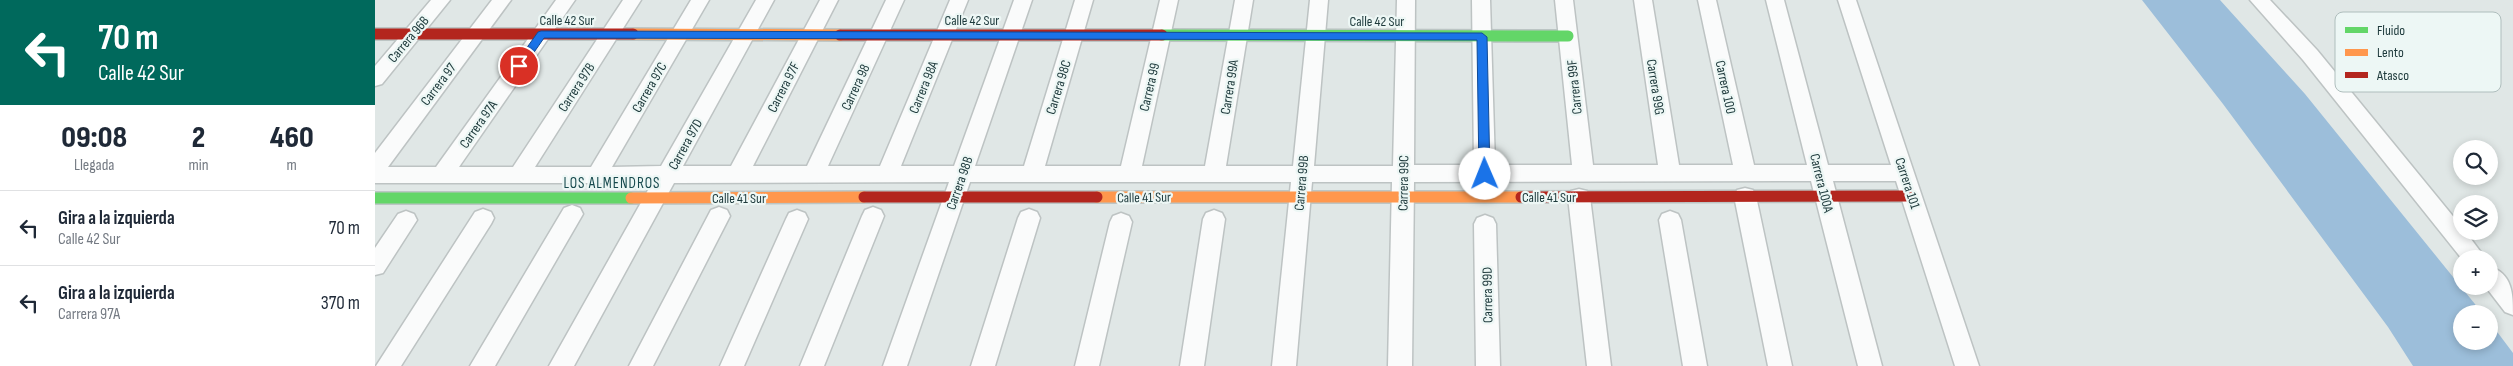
<!DOCTYPE html>
<html lang="es">
<meta charset="utf-8">
<style>
:root{--surface:#fff;--page:#f2f2f3;--text:#1f2937;--muted:#747a83;--line:#e0e1e3}
body{margin:0;font-family:"Sofia Sans Condensed",sans-serif;background:var(--page);color:var(--text);height:100vh;display:flex;flex-direction:column;font-size:19px;white-space:nowrap}
*{box-sizing:border-box;margin:0}
p{font-size:16px;color:var(--muted)}
.icon{flex:none;width:28px;height:28px;fill:none;stroke:currentColor;stroke-width:2;stroke-linecap:round;stroke-linejoin:round}
.map{position:relative;flex:1;overflow:hidden}
.drawer{display:flex;flex-direction:column;background:var(--surface);width:375px}
.drawer>*{flex:none}
.banner{background:#00695c;color:#fff;overflow:hidden}
.controls{position:absolute;left:2078px;top:140px;display:grid;gap:10px}
.controls a{display:grid;place-items:center;width:45px;height:45px;border-radius:50%;background:var(--surface);box-shadow:0 2px 8px #0003;font-size:25px}
.pin{position:absolute;display:grid;place-items:center;width:42px;height:42px;color:#fff;margin:-21px;border:2px solid #fff;border-radius:50%;box-shadow:0 1px 5px #0007}
.me{position:absolute;width:55px;margin:-28px;rotate:359deg;stroke-linejoin:round;filter:drop-shadow(0 0 4px #0008)}
.turn{display:flex;align-items:center;gap:18px;height:105px;padding:0 15px;font-size:22px}
.turn .icon{width:65px;height:65px;stroke-width:2.5}
.turn b{display:block;font-size:35px;line-height:42px}
.eta{display:flex;justify-content:space-evenly;align-items:center;height:85px;text-align:center}
.eta b{font-size:30px;font-weight:800;line-height:35px}
ul{padding:0;list-style:none}
li{display:flex;align-items:center;gap:15px;height:75px;padding:0 15px;border-top:1px solid var(--line)}
li div{flex:1}
li b{display:block;font-size:19px}
li em{font-style:normal}
main{display:flex;flex:1;min-height:0}
.map>svg:first-child{display:block}
.water{fill:#9cbeda}
.lines{fill:none;stroke-linecap:round;stroke-linejoin:round}
.street-casing{stroke:#bdc3c3;stroke-width:3}
.fast-casing{stroke:#bcc5c4;stroke-width:14}
.slow-casing{stroke:#bcc5c4;stroke-width:14}
.jam-casing{stroke:#bcc5c4;stroke-width:14}
.street{fill:#fafbfb;fill-rule:evenodd}
.fast{stroke:#63d668;stroke-width:11}
.slow{stroke:#ff974d;stroke-width:11}
.jam{stroke:#b3261e;stroke-width:11}
.route{fill:#1a73e8;stroke:#114b97}
.labels{text-anchor:middle;stroke-width:4.5;stroke-linejoin:round;paint-order:stroke}
.street-label{font-size:14px;fill:#1d393b;stroke:#edf7f5}
.neighbourhood-label{font-size:15px;letter-spacing:1px;fill:#184a4e;stroke:#edf7f5}
.key{fill:#edf7f5;stroke:#afbebd;stroke-width:1}
.key-label{font-size:14px;fill:#1d393b}
</style>
<main>
<section class="drawer">
<div class="banner">
<div class="turn"><svg class="icon" aria-label="left" viewBox="0 0 24 24"><path d="M17 20v-9H6M10 6l-5 5 5 5"/></svg><div><b>70 m</b>Calle 42 Sur</div></div>
</div>
<div class="eta">
<div><b>09:08</b><p>Llegada</p></div>
<div><b>2</b><p>min</p></div>
<div><b>460</b><p>m</p></div>
</div>
<ul>
<li><svg class="icon" aria-label="left" viewBox="0 0 24 24"><path d="M17 20v-9H6M10 6l-5 5 5 5"/></svg><div><b>Gira a la izquierda</b><p>Calle 42 Sur</p></div><em>70 m</em></li>
<li><svg class="icon" aria-label="left" viewBox="0 0 24 24"><path d="M17 20v-9H6M10 6l-5 5 5 5"/></svg><div><b>Gira a la izquierda</b><p>Carrera 97A</p></div><em>370 m</em></li>
</ul>
</section>
<div class="map">
<svg width="2138" height="366" viewBox="0 0 2138 366">
<rect width="100%" height="100%" fill="#e0e7e6"/>
<path class="water" d="M1767,0H1845L1930,94L2108,314H2086V341H2114V321L2138,353V366H2038L2013,327L1848,104Z"/>
<g class="lines">
<defs>
<path id="street" d="M56,0H75L7,84L0,86V66Z
M117,0H136L13,167H61L181,0H200L84,167H138L248,0H266L160,167H216L316,0H334L237,167L286,166L381,0H399L308,166H356L445,0H463L378,166H432L511,0H529L453,166H505L575,0H593L526,166H579L639,0H657L600,166H649L700,0H718L670,166H746L785,0H803L767,166H830L860,0H878L851,166H918L935,0H953L939,166H1018L1022,0H1040L1039,165H1099L1097,0H1115L1120,165H1197L1180,0H1198L1218,165H1283L1259,0H1277L1304,165H1358L1323,0H1341L1379,165H1432L1391,0H1409L1453,165H1516L1463,0H1481L1604,366H1580L1521,181H1458L1507,366H1483L1436,181L1039,182L1037,366H1013L1017,182H937L921,366H897L916,182H595L532,366H508L574,182L299,183L199,366H174L277,183H0V153Z
M1875,0H1895L1942,50L2086,226V231H2090L2111,259H2087L1928,60Z
M1370,188L1378,190L1381,196L1417,366H1393L1359,196L1362,190Z
M1204,189L1212,191L1215,197L1236,366H1212L1193,197L1196,191Z
M197,205L205,208L208,214L120,366H95L189,208Z
M344,207L352,210L355,216L278,366H254L336,210Z
M498,207L506,210L509,216L449,366H425L487,216L490,210Z
M108,209L116,212L119,218L116,224L26,366H1L100,212Z
M654,209L662,212L665,218L620,366H596L643,218L646,212Z
M422,210L430,213L433,219L369,366H345L411,219L414,213Z
M839,210L847,213L850,219L829,366H805L828,219L831,213Z
M31,211L39,214L42,220L8,273L0,275V248L23,214Z
M1295,211L1303,214L1306,220L1332,366H1308L1284,220L1287,214Z
M746,213L754,216L757,222L724,366H700L735,222L738,216Z
M1110,215L1118,218L1121,224L1125,366H1101L1099,224L1102,218Z
M2114,266C2138,274 2138,294 2138,315L2130,312L2110,286H2114Z"/>
<path id="fast" d="M787,35L1193,36
M0,198H256"/>
<path id="slow" d="M258,34L465,35
M722,197H1146
M256,198L489,197"/>
<path id="jam" d="M0,34H258
M465,35H787
M489,197H722
M1146,197L1537,196"/>
</defs>
<use href="#street" class="street-casing"/>
<use href="#fast" class="fast-casing"/>
<use href="#slow" class="slow-casing"/>
<use href="#jam" class="jam-casing"/>
<use href="#street" class="street"/>
<use href="#fast" class="fast"/>
<use href="#slow" class="slow"/>
<use href="#jam" class="jam"/>
</g>
<path class="route" d="M166,31L1107,33L1112,37L1115,174L1110,178L1104,174L1102,40L169,38L148,68H141V63L163,32Z"/>
<g class="labels">
<g class="street-label">
<text x="192" y="25">Calle 42 Sur</text>
<text x="597" y="25">Calle 42 Sur</text>
<text x="1002" y="26">Calle 42 Sur</text>
<text transform="translate(33 39) rotate(-50)" y="5">Carrera 96B</text>
<text transform="translate(63 84) rotate(-53)" y="5">Carrera 97</text>
<text transform="translate(201 87) rotate(-57)" y="5">Carrera 97B</text>
<text transform="translate(274 87) rotate(-60)" y="5">Carrera 97C</text>
<text transform="translate(408 87) rotate(-63)" y="5">Carrera 97F</text>
<text transform="translate(480 87) rotate(-65)" y="5">Carrera 98</text>
<text transform="translate(548 87) rotate(-68)" y="5">Carrera 98A</text>
<text transform="translate(683 87) rotate(-73)" y="5">Carrera 98C</text>
<text transform="translate(774 87) rotate(-77)" y="5">Carrera 99</text>
<text transform="translate(854 87) rotate(-81)" y="5">Carrera 99A</text>
<text transform="translate(1199 87) rotate(-96)" y="5">Carrera 99F</text>
<text transform="translate(1281 87) rotate(81)" y="5">Carrera 99G</text>
<text transform="translate(1351 87) rotate(78)" y="5">Carrera 100</text>
<text transform="translate(103 124) rotate(-55)" y="5">Carrera 97A</text>
<text transform="translate(310 144) rotate(-61)" y="5">Carrera 97D</text>
<text transform="translate(584 183) rotate(-71)" y="5">Carrera 98B</text>
<text transform="translate(926 183) rotate(-85)" y="5">Carrera 99B</text>
<text transform="translate(1028 183) rotate(-89)" y="5">Carrera 99C</text>
<text transform="translate(1447 183) rotate(76)" y="5">Carrera 100A</text>
<text transform="translate(1533 183) rotate(72)" y="5">Carrera 101</text>
<text transform="translate(769 197) rotate(-1)" y="5">Calle 41 Sur</text>
<text x="1174" y="202">Calle 41 Sur</text>
<text x="364" y="203">Calle 41 Sur</text>
<text transform="translate(1112 295) rotate(-91)" y="5">Carrera 99D</text>
</g>
<g class="neighbourhood-label">
<text x="237" y="188">LOS ALMENDROS</text>
</g>
</g>
<rect x="1960" y="12" width="166" height="80" rx="8" class="key"/>
<rect x="1970" y="27" width="23" height="6" fill="#63d668"/>
<rect x="1970" y="49" width="23" height="7" fill="#ff974d"/>
<rect x="1970" y="72" width="23" height="6" fill="#b3261e"/>
<g class="key-label">
<text x="2002" y="35">Fluido</text>
<text x="2002" y="57">Lento</text>
<text x="2002" y="80">Atasco</text>
</g>
</svg>
<div class="controls">
<a><svg class="icon" aria-label="search" viewBox="0 0 24 24"><circle cx="10" cy="10" r="6"/><path d="M15 15l6 6"/></svg></a>
<a><svg class="icon" aria-label="layers" viewBox="0 0 24 24"><path d="M12 4l9 5-9 5-9-5zM3 14l9 5 9-5"/></svg></a>
<a>+</a>
<a>−</a>
</div>
<div class="pin" style="left:144px;top:66px;background:#d93025"><svg class="icon" aria-label="arrive" viewBox="0 0 24 24"><path d="M6 21V4h12l-3 4 3 4H6"/></svg></div>
<svg class="me" style="left:1110px;top:174px" viewBox="-20 -20 40 40"><circle r="19" fill="#fff"/><path d="M0-13L10 11 0 6-10 11z" fill="#1a73e8"/></svg>
</div>
</main>
